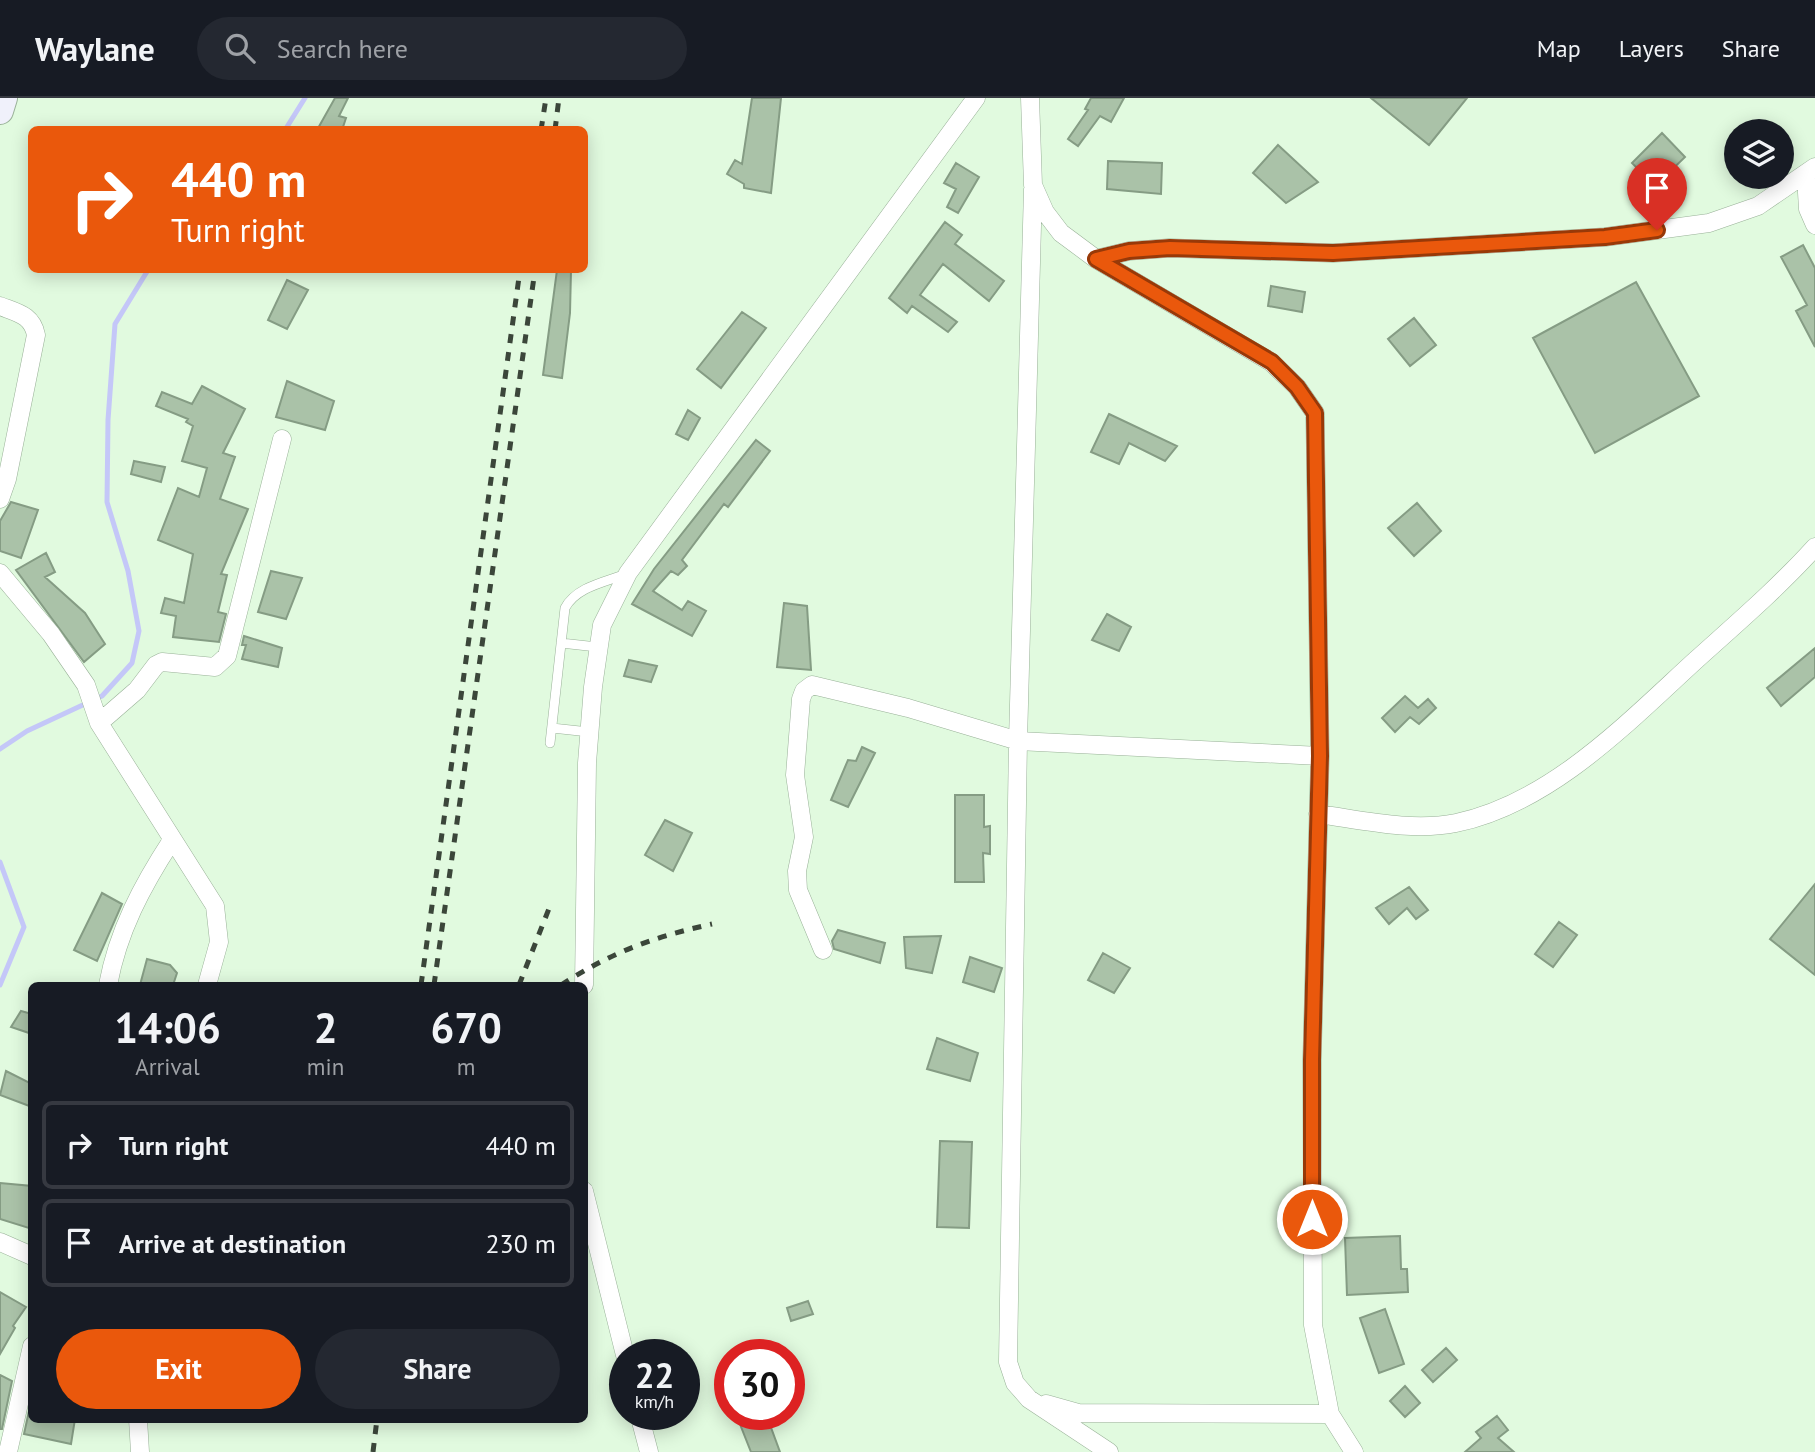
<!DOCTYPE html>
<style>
:root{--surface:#171b24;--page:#242831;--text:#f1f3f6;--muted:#9ea1a6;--line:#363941;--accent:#ea580c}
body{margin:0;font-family:"PT Sans",sans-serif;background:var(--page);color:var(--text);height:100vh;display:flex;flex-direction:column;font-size:26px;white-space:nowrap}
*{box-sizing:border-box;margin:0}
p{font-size:23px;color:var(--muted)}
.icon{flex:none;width:38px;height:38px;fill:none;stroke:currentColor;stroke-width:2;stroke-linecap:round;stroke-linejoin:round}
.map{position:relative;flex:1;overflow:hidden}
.sheet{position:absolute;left:28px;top:884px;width:560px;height:441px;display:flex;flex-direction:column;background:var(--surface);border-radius:10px;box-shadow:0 4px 18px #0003}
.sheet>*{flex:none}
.top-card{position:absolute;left:28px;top:28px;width:560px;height:147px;border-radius:10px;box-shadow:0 4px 18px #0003;background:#ea580c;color:#fff;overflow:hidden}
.buttons{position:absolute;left:1724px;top:21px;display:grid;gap:14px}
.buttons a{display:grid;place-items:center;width:70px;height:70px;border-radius:50%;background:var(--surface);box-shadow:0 4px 18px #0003;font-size:35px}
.speed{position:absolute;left:609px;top:1241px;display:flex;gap:14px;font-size:35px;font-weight:700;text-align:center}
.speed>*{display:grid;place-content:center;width:91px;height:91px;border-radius:50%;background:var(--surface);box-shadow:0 4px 18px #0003;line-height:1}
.speed small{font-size:18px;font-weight:400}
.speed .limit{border:10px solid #d22;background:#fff;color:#111}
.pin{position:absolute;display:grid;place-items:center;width:60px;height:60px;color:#fff;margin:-72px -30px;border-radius:50% 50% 50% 0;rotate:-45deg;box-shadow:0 0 7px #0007}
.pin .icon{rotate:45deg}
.me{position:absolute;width:77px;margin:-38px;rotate:0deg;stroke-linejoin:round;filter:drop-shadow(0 0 5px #0008)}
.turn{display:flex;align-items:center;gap:24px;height:147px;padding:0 28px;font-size:32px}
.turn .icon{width:91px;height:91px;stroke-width:2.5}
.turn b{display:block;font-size:49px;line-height:60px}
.eta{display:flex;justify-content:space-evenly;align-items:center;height:119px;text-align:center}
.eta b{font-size:42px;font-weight:800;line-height:49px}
.button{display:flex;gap:14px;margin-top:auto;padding:14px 28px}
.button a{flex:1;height:80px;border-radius:42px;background:var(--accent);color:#fff;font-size:28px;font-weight:800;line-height:80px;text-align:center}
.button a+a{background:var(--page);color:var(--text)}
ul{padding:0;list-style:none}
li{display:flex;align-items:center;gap:21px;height:88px;margin:0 14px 10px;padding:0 14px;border:4px solid var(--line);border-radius:10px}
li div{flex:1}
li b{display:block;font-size:26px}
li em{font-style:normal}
header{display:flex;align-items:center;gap:42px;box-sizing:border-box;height:98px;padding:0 35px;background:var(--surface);border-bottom:2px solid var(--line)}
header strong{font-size:33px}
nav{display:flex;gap:38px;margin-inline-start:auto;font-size:24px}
.search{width:490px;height:63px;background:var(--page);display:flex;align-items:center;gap:18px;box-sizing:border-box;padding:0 24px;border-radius:38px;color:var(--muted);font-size:26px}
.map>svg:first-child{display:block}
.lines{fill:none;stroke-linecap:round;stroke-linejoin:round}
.stream{stroke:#c4c7f8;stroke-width:5}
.building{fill:#aac2a8;stroke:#859c84;stroke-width:2}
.lane-casing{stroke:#99b198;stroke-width:10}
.street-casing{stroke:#99b198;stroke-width:19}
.secondary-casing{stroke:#99b198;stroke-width:28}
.lane{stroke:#fff;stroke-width:9}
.street{stroke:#fff;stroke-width:18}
.secondary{stroke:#f0f1fb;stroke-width:26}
.rail{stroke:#3b463a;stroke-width:5;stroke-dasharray:9 9;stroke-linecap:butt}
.route-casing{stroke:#983908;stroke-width:18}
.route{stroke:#ea580c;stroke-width:12}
</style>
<header>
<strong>Waylane</strong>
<div class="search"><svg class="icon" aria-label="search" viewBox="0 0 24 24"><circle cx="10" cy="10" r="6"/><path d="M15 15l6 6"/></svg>Search here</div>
<nav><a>Map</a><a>Layers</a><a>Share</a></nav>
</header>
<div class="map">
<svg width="1815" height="1354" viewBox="0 0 1815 1354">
<rect width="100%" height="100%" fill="#e1fadf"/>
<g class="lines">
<path class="stream" d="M285,32L305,0
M0,651L27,633L102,598L132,565L139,533L128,473L107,404L108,322L115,226L148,172
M0,764L24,829L0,887"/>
</g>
<path class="building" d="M335,0H348L339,18L346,20L342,32H317Z
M752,0H781L771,95L744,90V86L727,76L735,62L742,66Z
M1091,0H1124L1111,24L1100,18L1078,48L1068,41L1088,12L1085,11Z
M1371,0H1467L1429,47Z
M1662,35L1685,59L1655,88L1632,65Z
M1278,47L1318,84L1286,105L1253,75Z
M1108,63L1162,65L1161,96L1107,91Z
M956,65L979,79L958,115L947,109L956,91L944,85Z
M945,124L962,137L955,146L1004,183L989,203L943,166L920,197L957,224L948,234L912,208L907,215L889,200Z
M1803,147L1815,170V249L1796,213L1807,207L1781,159Z
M557,172H571L570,215L562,280L543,277Z
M287,182L308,192L287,231L268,222Z
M1636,184L1699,298L1595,355L1533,240Z
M1271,188L1305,194L1302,214L1268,208Z
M742,214L766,230L721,290L697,271Z
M1414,220L1436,247L1410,268L1388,241Z
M287,283L334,303L325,332L276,319Z
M202,288L245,311L223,355L235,359L220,401L248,411L221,476L227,477L218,514L226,516L219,544L173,539L176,518L161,515L165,500L184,505L193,456L158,442L178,390L199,399L207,370L182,363L193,328L186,324L188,321L156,308L162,294L192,306Z
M688,312L700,320L688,342L676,336Z
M1109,316L1177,348L1165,363L1129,345L1119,366L1091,354Z
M756,342L770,353L728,409L724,406L682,462L687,468L678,477L671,473L653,493L682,512L688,503L706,513L692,538L632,506L654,471Z
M134,363L165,369L161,384L131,376Z
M11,404L38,412L21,460L0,453V423Z
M1417,405L1441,433L1414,458L1388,430Z
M46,455L55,474L45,479L85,515L105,546L84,564L16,472Z
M271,473L302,480L286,521L258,514Z
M784,505L807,508L811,572L777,569Z
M1107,516L1131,529L1119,553L1092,542Z
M244,538L282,550L278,569L242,561L246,547H242Z
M1815,550V579L1781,608L1767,590Z
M629,562L657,568L651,584L624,578Z
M1405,598L1418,610L1428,601L1436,610L1419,626L1410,619L1395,634L1382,620Z
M862,649L875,655L848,709L831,702L848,662L856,663Z
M955,697H984V729L990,728V756L983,755L984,784H955Z
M665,722L692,735L673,773L645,757Z
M1815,786V877L1770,841Z
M1409,789L1428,812L1416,821L1407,810L1389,826L1376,810Z
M102,795L122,806L97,863L74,852Z
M1559,824L1577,837L1553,869L1535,856Z
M838,832L885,845L880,865L834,851L832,843Z
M941,838L932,875L906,870L904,839Z
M1103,855L1130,870L1114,895L1088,882Z
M970,859L1002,870L994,894L963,884Z
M147,861L170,867L177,875L173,887H140Z
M21,913L32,916V936L11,929Z
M937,940L978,955L970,983L927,971Z
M6,973L32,986V1009L0,997Z
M940,1043L972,1044L969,1130L937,1129Z
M0,1085L32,1088V1131L0,1121Z
M1400,1138L1401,1171H1407L1408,1194L1347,1197L1345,1140Z
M0,1194L26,1209L13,1228L15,1230L0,1256Z
M808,1203L813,1216L791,1223L787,1210Z
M1385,1211L1404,1266L1379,1275L1360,1220Z
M1446,1250L1457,1262L1433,1284L1422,1272Z
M0,1277L12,1283L2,1331H0Z
M1405,1288L1420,1305L1405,1319L1390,1303Z
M31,1304L32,1321H75L71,1346L24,1336Z
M736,1316H766L780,1354H751Z
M1497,1318L1508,1332L1498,1340L1514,1354H1465L1481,1340L1476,1334Z"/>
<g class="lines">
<defs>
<path id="lane" d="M561,545L597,549
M552,630L589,634
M550,645L565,510C576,489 605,484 626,476"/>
<path id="street" d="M1030,0L1033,87L1045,114L1061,135L1096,161L1271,264L1297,289L1315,315L1320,658L1312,962L1313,1227L1330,1316L1354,1354
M1806,78L1808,111L1815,127
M1033,91L1018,643L1008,1264L1015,1285L1029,1301L1109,1354
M1096,161L1129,153L1169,150L1333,155L1605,139L1709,125L1758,108L1815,69
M0,208C18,215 32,217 36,237L7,381L0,401
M0,475L51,536L86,587L99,625L215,808L219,844L207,887
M99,625L137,592L156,567L162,564L215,569L227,558L282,341
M1318,716C1362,722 1412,734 1456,725C1551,705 1627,625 1696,562C1737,525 1778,490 1815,449
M823,852L798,792L797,773L804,739L795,677L801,601L804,593L812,587L908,610L1018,643L1320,658
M108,887C118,833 142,788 172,742
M584,887L587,665L593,589L602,527L628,475L976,0
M584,1093L625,1257
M0,1144L32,1158
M1046,1306L1078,1315L1330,1316
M639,1316L649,1354
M138,1321L140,1354
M8,1354L32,1248"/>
<path id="secondary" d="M0,13L4,0"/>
</defs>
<use href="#lane" class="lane-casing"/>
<use href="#street" class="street-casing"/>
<use href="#secondary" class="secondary-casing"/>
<use href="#lane" class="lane"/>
<use href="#street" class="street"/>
<use href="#secondary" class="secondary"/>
<path class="rail" d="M541,32L546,0
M555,32L559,0
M421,887L520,172
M434,887L535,172
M519,887L550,808
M561,887C612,854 653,839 712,826
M373,1354L377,1321"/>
</g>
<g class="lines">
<defs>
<path id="route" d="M1312,1121V962L1320,658L1315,315L1297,289L1272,264L1096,161L1129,153L1170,150L1333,155L1605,139L1657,132"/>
</defs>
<use href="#route" class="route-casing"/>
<use href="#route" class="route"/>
</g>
</svg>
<div class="buttons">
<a><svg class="icon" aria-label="layers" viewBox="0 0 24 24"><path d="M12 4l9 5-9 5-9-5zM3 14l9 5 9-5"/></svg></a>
</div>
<div class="speed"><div>22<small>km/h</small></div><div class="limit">30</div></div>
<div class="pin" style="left:1657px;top:132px;background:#d93025"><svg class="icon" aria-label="arrive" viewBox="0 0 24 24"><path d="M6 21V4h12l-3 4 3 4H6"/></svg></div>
<svg class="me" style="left:1312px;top:1121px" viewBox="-20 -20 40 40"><circle r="17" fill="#ea580c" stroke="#fff" stroke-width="3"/><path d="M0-11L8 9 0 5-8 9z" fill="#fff"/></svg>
<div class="top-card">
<div class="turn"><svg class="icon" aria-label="right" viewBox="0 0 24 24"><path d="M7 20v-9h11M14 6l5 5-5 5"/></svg><div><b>440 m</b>Turn right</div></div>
</div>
<section class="sheet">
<div class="eta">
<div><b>14:06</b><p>Arrival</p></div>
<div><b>2</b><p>min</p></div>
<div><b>670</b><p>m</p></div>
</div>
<ul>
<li><svg class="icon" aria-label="right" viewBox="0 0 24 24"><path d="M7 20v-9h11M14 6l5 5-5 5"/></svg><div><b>Turn right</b></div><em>440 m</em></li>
<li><svg class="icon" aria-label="arrive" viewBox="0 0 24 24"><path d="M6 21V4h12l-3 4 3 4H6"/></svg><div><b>Arrive at destination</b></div><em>230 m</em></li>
</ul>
<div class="button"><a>Exit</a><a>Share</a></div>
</section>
</div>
